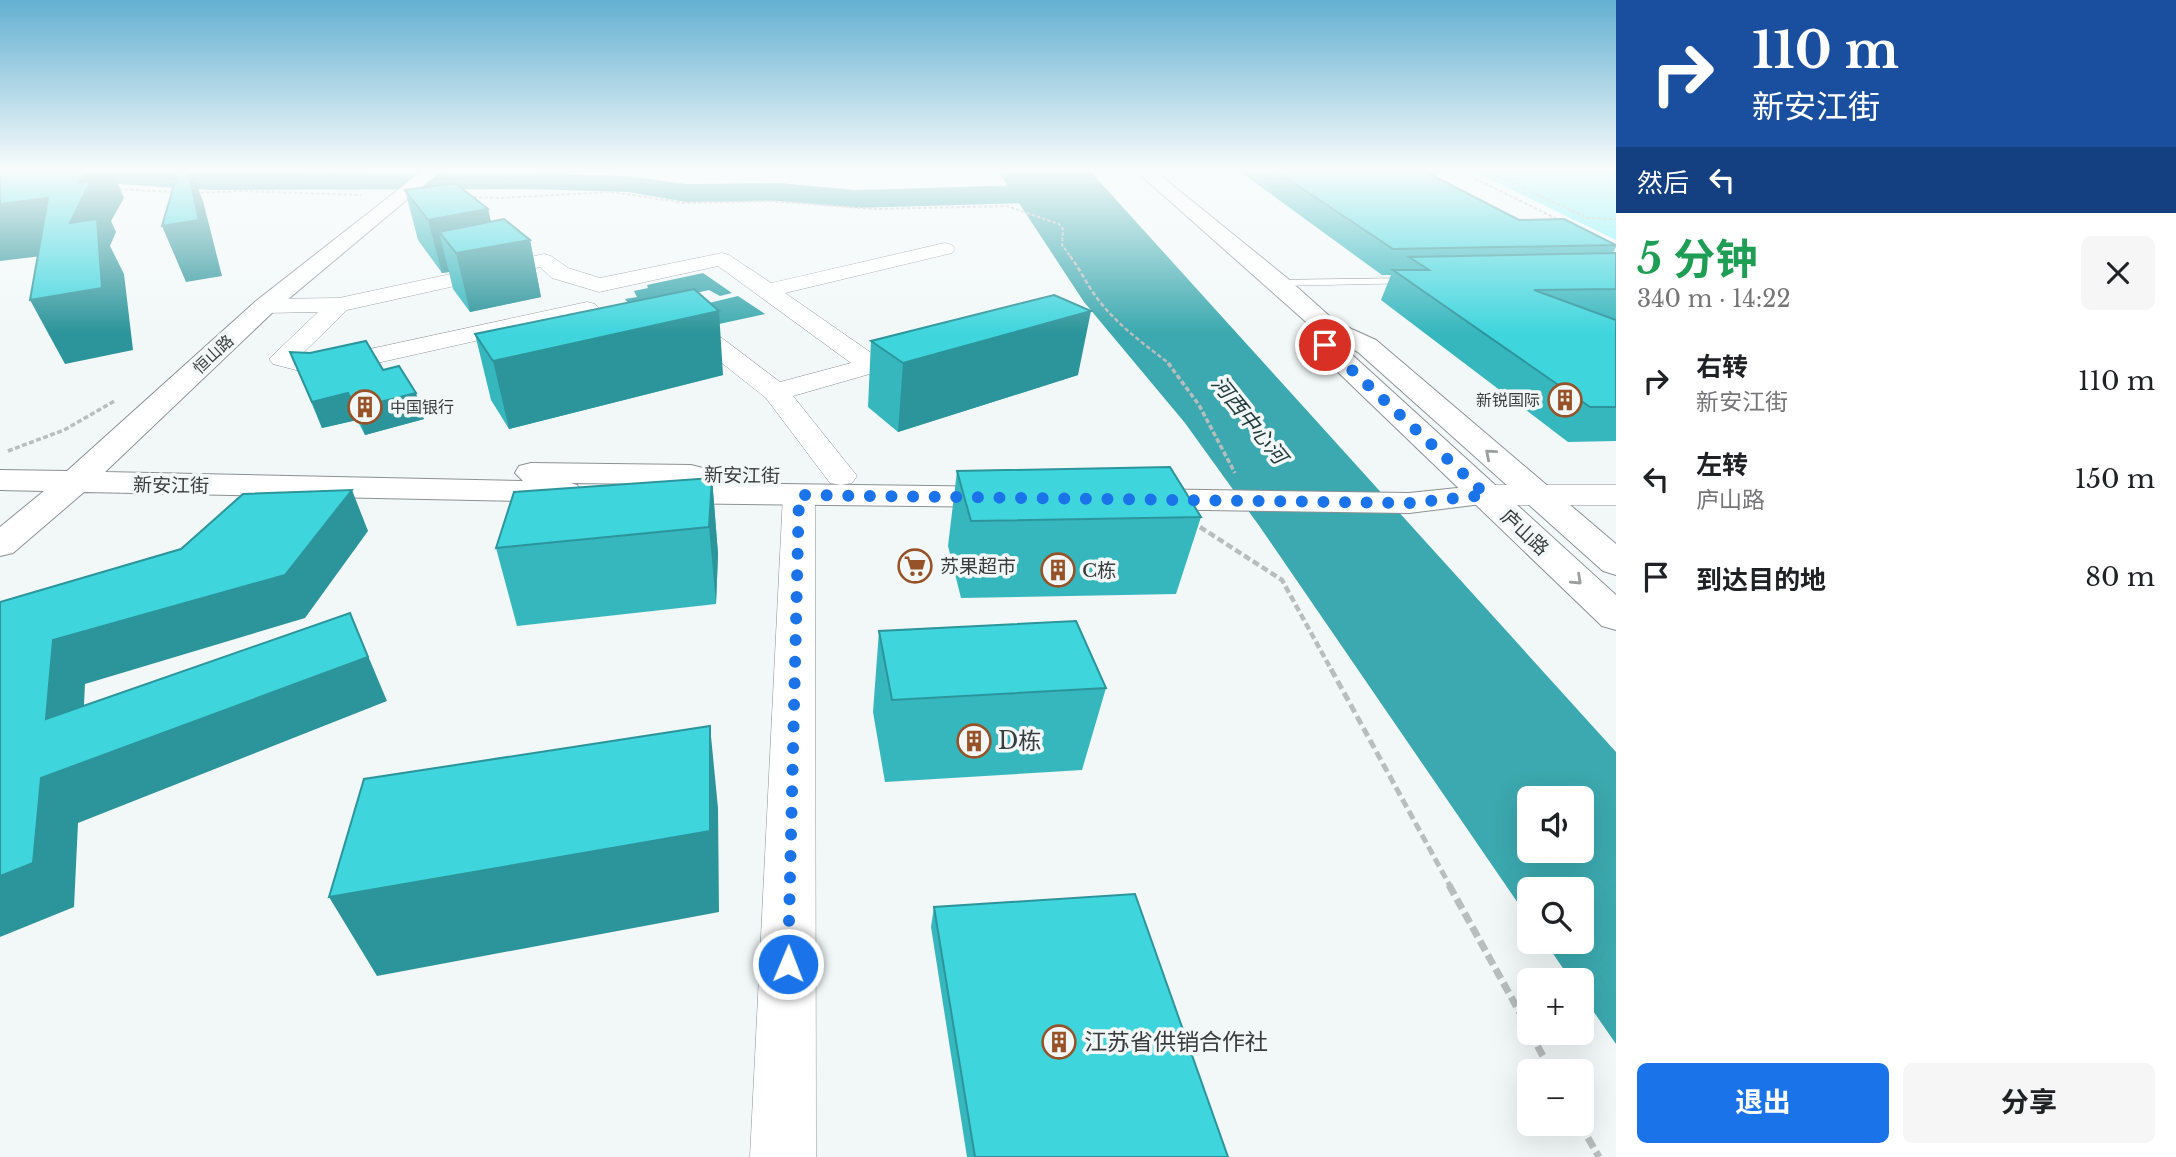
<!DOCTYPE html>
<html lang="zh">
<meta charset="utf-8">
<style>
:root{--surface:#fff;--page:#f6f6f6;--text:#202124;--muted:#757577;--accent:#1a73e8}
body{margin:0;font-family:"Libre Baskerville","Noto Sans SC",serif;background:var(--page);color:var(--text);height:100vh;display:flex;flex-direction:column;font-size:26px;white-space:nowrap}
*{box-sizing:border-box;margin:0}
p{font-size:23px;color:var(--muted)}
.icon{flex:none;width:38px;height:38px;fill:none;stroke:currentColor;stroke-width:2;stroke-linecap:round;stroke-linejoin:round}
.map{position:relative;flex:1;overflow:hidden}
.sheet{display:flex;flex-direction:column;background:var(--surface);width:560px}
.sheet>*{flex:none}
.hud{background:#1a4fa0;color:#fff;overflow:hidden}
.controls{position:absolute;left:1517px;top:786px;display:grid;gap:14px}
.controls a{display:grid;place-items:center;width:77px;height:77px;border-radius:10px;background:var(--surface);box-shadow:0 7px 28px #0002;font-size:35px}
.pin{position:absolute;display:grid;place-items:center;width:60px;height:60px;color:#fff;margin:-30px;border:4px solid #fff;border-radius:50%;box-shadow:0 2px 7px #0007}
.me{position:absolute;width:77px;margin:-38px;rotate:1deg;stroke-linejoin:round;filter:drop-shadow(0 0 5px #0008)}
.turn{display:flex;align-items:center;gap:24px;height:147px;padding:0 21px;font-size:32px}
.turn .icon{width:91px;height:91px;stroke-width:2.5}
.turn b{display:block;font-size:49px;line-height:60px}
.then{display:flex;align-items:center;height:66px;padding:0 21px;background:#0003;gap:14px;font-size:26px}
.round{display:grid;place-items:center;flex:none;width:74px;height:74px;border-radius:10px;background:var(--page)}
.headline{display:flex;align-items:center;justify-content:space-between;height:119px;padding:0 21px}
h1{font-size:42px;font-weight:700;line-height:52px;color:#1e9e55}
.button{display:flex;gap:14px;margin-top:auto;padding:14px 21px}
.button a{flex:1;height:80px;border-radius:10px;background:var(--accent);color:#fff;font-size:28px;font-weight:700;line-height:80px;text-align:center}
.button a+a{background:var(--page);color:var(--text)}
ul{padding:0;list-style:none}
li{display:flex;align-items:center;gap:21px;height:98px;padding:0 21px}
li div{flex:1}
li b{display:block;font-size:26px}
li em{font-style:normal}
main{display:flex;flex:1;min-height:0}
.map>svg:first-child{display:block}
.green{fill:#7cf1f7}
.water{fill:#3ba9af;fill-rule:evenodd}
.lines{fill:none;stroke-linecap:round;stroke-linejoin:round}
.river{fill:#3ba9af;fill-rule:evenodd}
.service-casing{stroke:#8c9192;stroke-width:1}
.minor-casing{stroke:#8c9192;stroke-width:1}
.tertiary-casing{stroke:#8c9192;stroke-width:2}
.secondary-casing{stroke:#8c9192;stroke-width:2}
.path-far5{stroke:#b8bdbd;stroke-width:2;stroke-dasharray:3.5 2;stroke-linecap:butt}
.path-far4{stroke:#b8bdbd;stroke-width:2.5;stroke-dasharray:4.5 2.5;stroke-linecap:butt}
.path-far3{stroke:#b8bdbd;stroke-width:3.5;stroke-dasharray:5 2.5;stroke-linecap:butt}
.path-far2{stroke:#b8bdbd;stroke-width:4.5;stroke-dasharray:7 3.5;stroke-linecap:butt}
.path-far1{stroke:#b8bdbd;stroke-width:5;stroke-dasharray:9 4.5;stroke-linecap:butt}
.path{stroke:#b8bdbd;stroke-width:7;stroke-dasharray:11 5;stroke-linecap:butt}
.service{fill:#fff;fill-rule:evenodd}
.minor{fill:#fff;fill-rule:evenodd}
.tertiary{fill:#fff;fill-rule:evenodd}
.secondary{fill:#fff;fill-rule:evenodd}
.wall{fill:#36b7be}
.shaded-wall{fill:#2c959b}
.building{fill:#3fd5dd;stroke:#2c959b;stroke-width:2}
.oneway{stroke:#9c9e9e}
.route{stroke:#1a73e8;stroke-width:12;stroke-dasharray:0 21.6}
.labels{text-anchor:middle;stroke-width:7;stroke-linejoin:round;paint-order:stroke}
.far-street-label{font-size:16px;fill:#3a3d3d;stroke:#f2f8f8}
.far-poi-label{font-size:16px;fill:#3a3d3d;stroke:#f2f8f8;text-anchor:end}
.street-label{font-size:19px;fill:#3a3d3d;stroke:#f2f8f8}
.poi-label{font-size:19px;fill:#3a3d3d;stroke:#f2f8f8;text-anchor:start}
.water-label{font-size:21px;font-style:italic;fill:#223b3c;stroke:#f2f8f8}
.near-poi-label{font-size:23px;fill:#3a3d3d;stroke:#f2f8f8;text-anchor:start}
</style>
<main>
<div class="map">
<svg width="1616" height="1157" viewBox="0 0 1616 1157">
<rect width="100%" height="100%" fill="#f2f8f8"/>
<path class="green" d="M1521,171H1616V240L1477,173Z"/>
<path class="water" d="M998,171H1090L1616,752V1044L1582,995V980H1571L1545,942H1582V889H1530L1529,919L1260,527L1185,423L1084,302ZM1530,798H1582V850H1530Z
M703,273L732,293L720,296L709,290L656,302L715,307L709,303L738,296L765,314L719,324L631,307L625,299L637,297L634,291L648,288L647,285Z"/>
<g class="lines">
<path class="river" d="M30,171L527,173L628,176L686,184L779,183L855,190L1064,184L1074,187L1079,193L1074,199L1064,202L855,208L779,201L686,202L628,192L527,189L211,190L43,179L33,177Z"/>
<defs>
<path id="service" d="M1412,278L1417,281L1416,283L1279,286L1274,283L1279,280Z"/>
<path id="minor" d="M945,243L952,245L955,249L952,253L785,293L880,359L884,365L880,371L793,396L857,476L852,483L841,485L830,483L766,398L693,340L679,343L670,341L667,336L670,331C682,327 693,323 706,326L780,382L851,363L718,266L599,292L552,278L540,267L347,310L300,356L319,360L587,302L595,304L635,348L631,353C608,359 595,333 582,317L319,376L273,364L269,359L318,312L265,313L257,311L253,306L257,301L265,299L339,298L544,254L551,256L568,268L600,278L722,253L729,255L771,283Z
M799,485L811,488L815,495L816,1157H750L783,495L787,488Z
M1486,485H1616V505H1486L1474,502L1470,495L1474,488Z"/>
<path id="tertiary" d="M422,171H441L274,311L105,472L523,481L515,473L519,466L531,463L691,465L703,468L708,475L703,482L698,483L1006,487L1018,490L1023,497L1018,504L1006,507L660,503L648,500L643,493L648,486L653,484L571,483L577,485L582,492L577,499L565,502L84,492L13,553L0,556V527L44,491L0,490V470L67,471L256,301Z
M1486,485L1498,488L1503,495L1498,502L1409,513L1139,509L1127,506L1122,499L1127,492L1139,489L1409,493Z"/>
<path id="secondary" d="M1136,171H1155L1287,278L1336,322L1376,340L1616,544V575L1603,571L1358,352L1338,342L1616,595V630L1602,626L1316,351L1312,345L1314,329Z"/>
</defs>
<use href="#service" class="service-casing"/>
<use href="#minor" class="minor-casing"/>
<use href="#tertiary" class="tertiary-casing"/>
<use href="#secondary" class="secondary-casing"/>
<path class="path-far5" d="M174,171H302
M328,171H331
M1460,171L1563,222
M1487,171L1588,218L1616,219
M114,189L175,192
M195,193L242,191L361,195
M468,197L500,198L612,192L685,203L770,201L874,209L1007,206L1059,224L1063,229L1062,245L1071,257"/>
<path class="path-far4" d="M1070,256C1080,269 1087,285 1097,298C1117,325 1144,344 1171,365"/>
<path class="path-far3" d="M1168,363L1199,405L1235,473
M8,451L64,430L116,400"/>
<path class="path-far2" d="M1200,527L1282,580L1332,671"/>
<path class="path-far1" d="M1331,669L1450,886"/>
<path class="path" d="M1449,885L1530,1031
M1530,1032L1551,1071
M1580,1124L1599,1157"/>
<use href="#service" class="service"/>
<use href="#minor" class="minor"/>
<use href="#tertiary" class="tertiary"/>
<use href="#secondary" class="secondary"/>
</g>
<path class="wall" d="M1239,171H1438L1436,177L1519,220L1616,244V247L1613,253H1616V319H1614L1616,320V441L1568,442L1381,300L1391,275H1382Z
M405,190L488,209L491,222L530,240L541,297L470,312L453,289L449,272L442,273L418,240Z
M475,334L723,375L509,429L491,400Z
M871,341L1078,375L898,432L868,407Z
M290,352L383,370L424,419L365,435L357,420L322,428Z
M957,471L1201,517L1176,594L961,598L948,546Z
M712,478L718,554L716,604L517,626L496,548Z
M879,631L1106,688L1082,770L885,782L873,712Z
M934,907L1228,1157H967L931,927Z"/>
<path class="shaded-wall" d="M87,171H112L124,198L111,221L116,232L110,246L124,274L133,350L65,364L30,300L70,223L79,182Z
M188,171H191L203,201L222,276L186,282L162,226Z
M48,198L75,252L0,261V204Z
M488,209L496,246L530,240L541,297L470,312L456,253L439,232L449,272L442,273L428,220Z
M719,311L723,375L509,429L493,361Z
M1091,311L1078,375L898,432L903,363Z
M348,393L357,420L322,428L312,402Z
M416,393L424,419L365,435L356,408Z
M712,478L718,554L716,604L709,527Z
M352,490L368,531L305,618L85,684L81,763L350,613L387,701L78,823L74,907L0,937V876L46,719L53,640Z
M710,726L718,808L719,912L377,976L329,897Z"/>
<path class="building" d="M0,171H87L79,182L91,180L70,223L97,219L102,288L30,300L48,198L0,204Z
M178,171H188L199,220L162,226Z
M1276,171H1424L1519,220L1564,219L1616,245L1393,249Z
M455,183L488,209L428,220L405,190Z
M504,219L530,240L456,253L439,232Z
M1616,253V289L1534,290L1616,320V407H1590L1393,270H1429L1409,257Z
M694,289L719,311L493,361L475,334Z
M1054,295L1091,311L903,363L871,341Z
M366,341L383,370L399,366L416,393L356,408L348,393L312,402L290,352L310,353Z
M1170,467L1201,517L971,521L957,471Z
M712,478L709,527L496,548L514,492Z
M352,490L285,575L53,640L46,719L350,613L368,657L41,778L33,863L0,876V602L181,549L243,494Z
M1076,621L1106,688L892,700L879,631Z
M710,726V831L329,897L364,779Z
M1135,894L1228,1157H975L934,907Z"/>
<defs><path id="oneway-chevron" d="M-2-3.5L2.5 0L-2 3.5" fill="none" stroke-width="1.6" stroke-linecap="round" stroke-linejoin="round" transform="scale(1.75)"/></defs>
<g class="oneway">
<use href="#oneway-chevron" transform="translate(1490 454) rotate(-139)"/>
<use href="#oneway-chevron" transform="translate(1577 580) rotate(43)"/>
</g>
<linearGradient id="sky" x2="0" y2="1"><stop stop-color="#63b0d1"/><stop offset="0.51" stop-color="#f9fcfc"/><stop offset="1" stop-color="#f9fcfc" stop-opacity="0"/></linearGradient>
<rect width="1616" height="333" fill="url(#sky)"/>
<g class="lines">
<path class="route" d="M788,964L799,495L1409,503L1486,495L1325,345"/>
</g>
<defs>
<symbol id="building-ring" viewBox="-11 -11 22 22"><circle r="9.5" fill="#f2f8f8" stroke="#975227" stroke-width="1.5"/><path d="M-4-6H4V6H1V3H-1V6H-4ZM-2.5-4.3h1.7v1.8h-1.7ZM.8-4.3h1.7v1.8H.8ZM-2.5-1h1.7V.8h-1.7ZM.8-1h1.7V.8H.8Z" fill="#975227"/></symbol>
<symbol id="supermarket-ring" viewBox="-11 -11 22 22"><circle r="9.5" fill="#f2f8f8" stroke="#975227" stroke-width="1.5"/><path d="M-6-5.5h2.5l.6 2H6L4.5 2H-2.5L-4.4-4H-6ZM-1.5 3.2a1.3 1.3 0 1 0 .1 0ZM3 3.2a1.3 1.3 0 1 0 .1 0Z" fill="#975227"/></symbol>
</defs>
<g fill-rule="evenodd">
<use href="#building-ring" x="1546" y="381" width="38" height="38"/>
<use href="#building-ring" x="346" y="388" width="38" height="38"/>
<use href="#supermarket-ring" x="896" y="547" width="38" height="38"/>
<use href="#building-ring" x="1039" y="551" width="38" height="38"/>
<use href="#building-ring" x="955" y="722" width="38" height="38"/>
<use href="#building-ring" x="1040" y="1023" width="38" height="38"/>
</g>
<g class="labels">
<g class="far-street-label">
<text transform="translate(213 354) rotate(-43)" y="6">恒山路</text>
</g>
<g class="far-poi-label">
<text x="1540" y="406">新锐国际</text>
<text x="390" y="413" text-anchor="start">中国银行</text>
</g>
<g class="street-label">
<text transform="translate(742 475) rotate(1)" y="7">新安江街</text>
<text transform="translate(171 485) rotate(1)" y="7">新安江街</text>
<text transform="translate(1525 532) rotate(43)" y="7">庐山路</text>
</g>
<g class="poi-label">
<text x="940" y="573">苏果超市</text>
<text x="1082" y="577">C栋</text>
</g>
<g class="water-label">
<text transform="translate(1249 420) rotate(51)" y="7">河西中心河</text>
</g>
<g class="near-poi-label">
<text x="998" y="749">D栋</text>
<text x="1084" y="1050">江苏省供销合作社</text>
</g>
</g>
</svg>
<div class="controls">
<a><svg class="icon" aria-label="sound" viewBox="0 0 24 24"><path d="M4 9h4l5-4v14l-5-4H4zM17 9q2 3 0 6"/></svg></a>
<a><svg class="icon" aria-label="search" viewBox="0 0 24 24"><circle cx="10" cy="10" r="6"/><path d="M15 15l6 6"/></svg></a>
<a>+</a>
<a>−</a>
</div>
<div class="pin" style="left:1325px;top:345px;background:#d93025"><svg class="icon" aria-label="arrive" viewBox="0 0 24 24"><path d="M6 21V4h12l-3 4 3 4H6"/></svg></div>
<svg class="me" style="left:788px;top:964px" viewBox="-20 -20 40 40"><circle r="17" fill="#1a73e8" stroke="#fff" stroke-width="3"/><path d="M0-11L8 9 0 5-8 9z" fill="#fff"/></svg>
</div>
<section class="sheet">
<div class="hud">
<div class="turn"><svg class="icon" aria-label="right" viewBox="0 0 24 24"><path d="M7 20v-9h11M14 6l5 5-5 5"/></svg><div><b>110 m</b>新安江街</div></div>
<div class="then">然后<svg class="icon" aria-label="left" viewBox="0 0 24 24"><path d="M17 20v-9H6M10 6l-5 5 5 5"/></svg></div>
</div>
<div class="headline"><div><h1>5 分钟</h1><p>340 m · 14:22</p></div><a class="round"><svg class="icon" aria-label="close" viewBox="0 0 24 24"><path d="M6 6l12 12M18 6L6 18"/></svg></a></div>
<ul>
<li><svg class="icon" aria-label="right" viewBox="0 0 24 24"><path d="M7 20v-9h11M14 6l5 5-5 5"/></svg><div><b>右转</b><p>新安江街</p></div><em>110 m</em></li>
<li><svg class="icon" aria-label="left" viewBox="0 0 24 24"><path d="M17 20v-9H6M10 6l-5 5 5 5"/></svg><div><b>左转</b><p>庐山路</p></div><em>150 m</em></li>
<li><svg class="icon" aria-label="arrive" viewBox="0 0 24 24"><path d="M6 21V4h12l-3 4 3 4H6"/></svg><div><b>到达目的地</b></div><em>80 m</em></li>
</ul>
<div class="button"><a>退出</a><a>分享</a></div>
</section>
</main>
